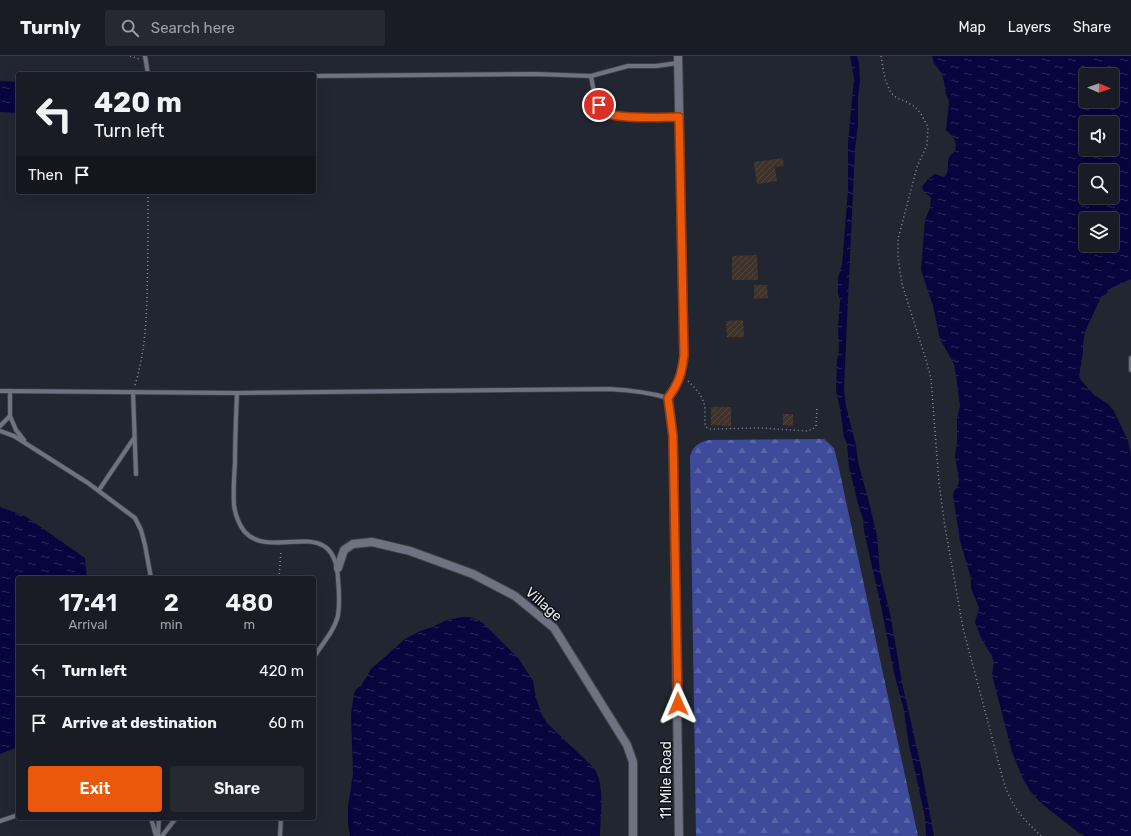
<!DOCTYPE html>
<style>
:root{--surface:#1a1c25;--page:#272932;--text:#f1f3f6;--muted:#9fa1a7;--line:#383a42;--accent:#ea580c}
body{margin:0;font-family:Rubik,sans-serif;background:var(--page);color:var(--text);height:100vh;display:flex;flex-direction:column;font-size:15px;white-space:nowrap}
*{box-sizing:border-box;margin:0}
p{font-size:13px;color:var(--muted)}
.icon{flex:none;width:22px;height:22px;fill:none;stroke:currentColor;stroke-width:2;stroke-linecap:round;stroke-linejoin:round}
.map{position:relative;flex:1;overflow:hidden}
.panel{position:absolute;left:16px;top:520px;width:300px;height:244px;display:flex;flex-direction:column;background:var(--surface);border-radius:4px;box-shadow:0 4px 16px #0002,0 0 0 1px var(--line)}
.panel>*{flex:none}
.hud{position:absolute;left:16px;top:16px;width:300px;height:122px;border-radius:4px;box-shadow:0 4px 16px #0002,0 0 0 1px var(--line);background:#1a1c25;color:var(--text);overflow:hidden}
.needle{width:26px;rotate:92deg}
.controls{position:absolute;left:1079px;top:12px;display:grid;gap:8px}
.controls a{display:grid;place-items:center;width:40px;height:40px;border-radius:4px;background:var(--surface);box-shadow:0 4px 16px #0002,0 0 0 1px var(--line);font-size:20px}
.pin{position:absolute;display:grid;place-items:center;width:34px;height:34px;color:#fff;margin:-17px;border:2px solid #fff;border-radius:50%;box-shadow:0 1px 4px #0007}
.me{position:absolute;width:44px;margin:-22px;rotate:359deg;stroke-linejoin:round;filter:drop-shadow(0 0 3px #0008)}
.turn{display:flex;align-items:center;gap:14px;height:84px;padding:0 12px;font-size:18px}
.turn .icon{width:52px;height:52px;stroke-width:2.5}
.turn b{display:block;font-size:28px;line-height:34px}
.then{display:flex;align-items:center;height:38px;padding:0 12px;background:#0003;gap:8px;font-size:15px}
.eta{display:flex;justify-content:space-evenly;align-items:center;height:68px;text-align:center}
.eta b{font-size:24px;font-weight:600;line-height:28px}
.cta{display:flex;gap:8px;margin-top:auto;padding:8px 12px}
.cta a{flex:1;height:46px;border-radius:4px;background:var(--accent);color:#fff;font-size:16px;font-weight:600;line-height:46px;text-align:center}
.cta a+a{background:var(--page);color:var(--text)}
ul{padding:0;list-style:none}
li{display:flex;align-items:center;gap:12px;height:52px;padding:0 12px;border-top:1px solid var(--line)}
li div{flex:1}
li b{display:block;font-size:15px}
li em{font-style:normal}
header{display:flex;align-items:center;gap:24px;box-sizing:border-box;height:56px;padding:0 20px;background:var(--surface);border-bottom:1px solid var(--line)}
header strong{font-size:19px}
nav{display:flex;gap:22px;margin-inline-start:auto;font-size:14px}
.search{width:280px;height:36px;background:var(--page);display:flex;align-items:center;gap:10px;box-sizing:border-box;padding:0 14px;border-radius:4px;color:var(--muted);font-size:15px}
.map>svg:first-child{display:block}
.forest{fill:url(#forest-firs)}
.water{fill:url(#water-ripples);fill-rule:evenodd}
.building{fill:url(#building-hatch)}
.lines{fill:none;stroke-linecap:round;stroke-linejoin:round}
.lane-casing{stroke:#41434e;stroke-width:5.5}
.street-casing{stroke:#41434e;stroke-width:10}
.path{stroke:#8c8f99;stroke-width:1.5;stroke-dasharray:1 3;stroke-linecap:butt}
.lane{stroke:#6f7381;stroke-width:4}
.street{stroke:#6f7381;stroke-width:8}
.route-casing{stroke:#983908;stroke-width:10}
.route{stroke:#ea580c;stroke-width:7}
.labels{text-anchor:middle;stroke-width:3;stroke-linejoin:round;paint-order:stroke}
.street-label{font-size:14px;fill:#e9ecf4;stroke:#0d0f14}
</style>
<header>
<strong>Turnly</strong>
<div class="search"><svg class="icon" aria-label="search" viewBox="0 0 24 24"><circle cx="10" cy="10" r="6"/><path d="M15 15l6 6"/></svg>Search here</div>
<nav><a>Map</a><a>Layers</a><a>Share</a></nav>
</header>
<div class="map">
<svg width="1131" height="780" viewBox="0 0 1131 780">
<defs>
<pattern id="forest-firs" width="22" height="20" patternUnits="userSpaceOnUse"><rect width="22" height="20" fill="#3d4b9a"/><path d="M5 1l3.5 6h-7zM16 11l3.5 6h-7z" fill="#5965a9"/></pattern>
<pattern id="water-ripples" width="26" height="14" patternUnits="userSpaceOnUse"><rect width="26" height="14" fill="#08043e"/><path d="M2 4q2-2 4 0t4 0M15 11q2-2 4 0t4 0" fill="none" stroke="#2c295a"/></pattern>
<pattern id="building-hatch" width="6" height="6" patternUnits="userSpaceOnUse"><rect width="6" height="6" fill="#3f322b"/><path d="M-1 1l2-2M0 6l6-6M5 7l2-2" fill="none" stroke="#524640"/></pattern>
</defs>
<rect width="100%" height="100%" fill="#222631"/>
<path class="forest" d="M824,383L834,392L838,408L918,780H696L690,400C694,389 698,387 709,384Z"/>
<path class="water" d="M850,0H857L859,7L860,25L858,42V69L855,93L844,332L846,350L856,389L858,406L868,442L877,480L880,516L891,562L902,627L921,710L934,780H926V779L925,761L908,684L904,654L894,617L881,550L864,475L863,463L858,448L849,411L847,388L844,381L840,352L836,335L837,304L839,295L838,270L840,245L838,237V222L842,209L848,135V87L854,22Z
M932,0H1131V223L1111,232L1106,238L1101,241L1085,276L1083,288V297L1079,320L1081,324L1093,338L1108,348L1114,355L1128,385L1131,400V780H1085L1079,777L1042,748L1030,735L1023,723L1012,696L992,619L994,607L992,600L982,584L975,566L979,552L971,532V522L960,485L953,439L954,435L958,429L959,424L955,400L957,386V362L960,350L956,319L954,308L940,283L933,250L921,214L925,164L930,152L931,142L923,134L922,131L928,123L935,118L944,121C951,113 946,109 949,102C950,99 954,97 955,94C958,85 952,79 946,74L949,46L946,38L944,26L942,18L934,7ZM1086,19H1112V45H1086ZM1086,67H1112V93H1086ZM1086,115H1112V141H1086ZM1086,163H1112V189H1086Z
M0,25L18,26V57L0,56Z
M0,451L25,460L85,502L87,522H18V691L0,698Z
M462,561H471L483,567L519,603L533,625L536,642L542,659L547,667L594,712C606,732 600,758 600,780H350L348,769V750L353,718L351,658L354,638L356,633L361,630L371,613L405,583L420,575L432,571L447,564Z"/>
<path class="building" d="M783,102L784,110L775,111L777,125L757,128L754,106Z
M757,199L758,224H732V200Z
M754,229H767L768,242L754,243Z
M743,264L744,281H727L726,265Z
M711,351H731V370L711,369Z
M783,358H793V370L783,369Z"/>
<g class="lines">
<defs>
<path id="lane" d="M145,0L148,18
M314,20L534,18L591,20L628,10H656L678,7
M591,20C593,31 595,49 606,56C619,65 663,61 679,61
M1131,302V314
M0,335L237,337L609,333C629,334 648,336 668,342
M133,336L136,418
M237,337C236,360 235,384 235,407C234,421 233,435 234,449C235,457 239,468 244,475C271,507 335,455 338,523C339,534 340,547 338,559C335,574 322,588 314,601
M10,360L16,374L24,384
M0,370L10,360V335
M0,375L14,380L88,427L135,462L141,474L145,489L151,522
M99,434L134,382
M151,762L156,780
M0,765L18,759
M158,780L159,762
M162,780L176,762
M280,780L281,762"/>
<path id="street" d="M678,0L684,299C682,317 679,327 668,342L673,380L679,780
M338,512L344,494L353,488L372,486L410,495L473,518L515,540L554,572L627,689L633,706V780"/>
</defs>
<use href="#lane" class="lane-casing"/>
<use href="#street" class="street-casing"/>
<path class="path" d="M130,0L139,3
M881,0L885,23L891,37L897,42L907,46L915,51L921,58L928,71L927,89L917,111L898,183V201L902,228L927,307L931,323L939,427L945,471L963,572L1004,727C1013,753 1022,761 1041,780
M688,325C697,334 705,342 705,355C705,361 704,366 706,371L709,373L761,372L808,375L813,373L816,370L817,353
M135,329C144,300 146,271 147,241C148,206 148,171 148,136
M279,522L281,494"/>
<use href="#lane" class="lane"/>
<use href="#street" class="street"/>
</g>
<g class="lines">
<defs>
<path id="route" d="M599,49C601,51 603,54 605,56C617,64 664,61 679,61L684,299C682,317 679,327 668,342L673,380L678,648"/>
</defs>
<use href="#route" class="route-casing"/>
<use href="#route" class="route"/>
</g>
<g class="labels">
<g class="street-label">
<text transform="translate(544 548) rotate(41)" y="5">Village</text>
<text transform="translate(666 724) rotate(-90)" y="5">11 Mile Road</text>
</g>
</g>
</svg>
<div class="controls">
<a><svg class="needle" viewBox="-14 -14 28 28"><path d="M0-13l5 13h-10z" fill="#e53935"/><path d="M0 13l5-13h-10z" fill="#9fa1a7"/></svg></a>
<a><svg class="icon" aria-label="sound" viewBox="0 0 24 24"><path d="M4 9h4l5-4v14l-5-4H4zM17 9q2 3 0 6"/></svg></a>
<a><svg class="icon" aria-label="search" viewBox="0 0 24 24"><circle cx="10" cy="10" r="6"/><path d="M15 15l6 6"/></svg></a>
<a><svg class="icon" aria-label="layers" viewBox="0 0 24 24"><path d="M12 4l9 5-9 5-9-5zM3 14l9 5 9-5"/></svg></a>
</div>
<div class="pin" style="left:599px;top:49px;background:#d93025"><svg class="icon" aria-label="arrive" viewBox="0 0 24 24"><path d="M6 21V4h12l-3 4 3 4H6"/></svg></div>
<svg class="me" style="left:678px;top:648px" viewBox="-20 -20 40 40"><path d="M0-17L14 15 0 8-14 15z" fill="#ea580c" stroke="#fff" stroke-width="4"/></svg>
<div class="hud">
<div class="turn"><svg class="icon" aria-label="left" viewBox="0 0 24 24"><path d="M17 20v-9H6M10 6l-5 5 5 5"/></svg><div><b>420 m</b>Turn left</div></div>
<div class="then">Then<svg class="icon" aria-label="arrive" viewBox="0 0 24 24"><path d="M6 21V4h12l-3 4 3 4H6"/></svg></div>
</div>
<section class="panel">
<div class="eta">
<div><b>17:41</b><p>Arrival</p></div>
<div><b>2</b><p>min</p></div>
<div><b>480</b><p>m</p></div>
</div>
<ul>
<li><svg class="icon" aria-label="left" viewBox="0 0 24 24"><path d="M17 20v-9H6M10 6l-5 5 5 5"/></svg><div><b>Turn left</b></div><em>420 m</em></li>
<li><svg class="icon" aria-label="arrive" viewBox="0 0 24 24"><path d="M6 21V4h12l-3 4 3 4H6"/></svg><div><b>Arrive at destination</b></div><em>60 m</em></li>
</ul>
<div class="cta"><a>Exit</a><a>Share</a></div>
</section>
</div>
